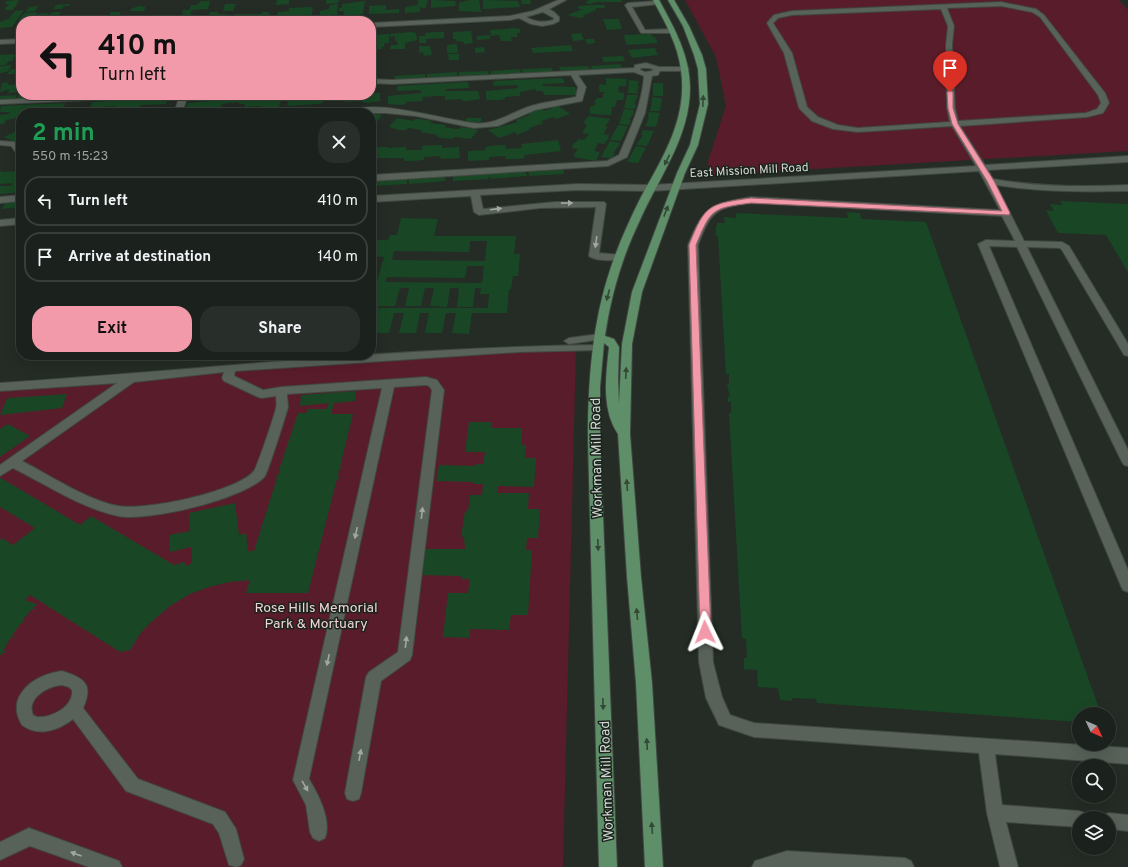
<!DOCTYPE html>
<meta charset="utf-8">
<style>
:root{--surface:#1b211c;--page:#282e29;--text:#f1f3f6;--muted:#a0a3a3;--line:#393e3b;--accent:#f39aaa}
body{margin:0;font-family:Overpass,sans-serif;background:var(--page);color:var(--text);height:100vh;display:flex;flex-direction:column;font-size:15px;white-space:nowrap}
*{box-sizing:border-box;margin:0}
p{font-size:13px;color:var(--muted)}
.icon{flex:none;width:22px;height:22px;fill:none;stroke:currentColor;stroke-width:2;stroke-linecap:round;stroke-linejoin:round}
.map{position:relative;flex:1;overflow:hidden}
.side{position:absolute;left:16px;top:108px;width:360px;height:252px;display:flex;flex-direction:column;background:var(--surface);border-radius:16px;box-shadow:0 4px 16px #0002,0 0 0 1px var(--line)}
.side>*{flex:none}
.top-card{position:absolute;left:16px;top:16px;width:360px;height:84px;border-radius:16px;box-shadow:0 4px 16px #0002,0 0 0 1px var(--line);background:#f39aaa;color:#111;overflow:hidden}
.needle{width:26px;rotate:134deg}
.tools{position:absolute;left:1072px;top:707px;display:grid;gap:8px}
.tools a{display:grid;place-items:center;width:44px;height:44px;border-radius:50%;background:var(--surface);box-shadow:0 4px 16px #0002,0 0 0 1px var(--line);font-size:20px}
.pin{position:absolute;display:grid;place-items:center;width:34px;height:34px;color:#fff;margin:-41px -17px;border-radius:50% 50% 50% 0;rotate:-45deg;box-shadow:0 0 4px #0007}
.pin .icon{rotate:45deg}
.me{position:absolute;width:44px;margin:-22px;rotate:358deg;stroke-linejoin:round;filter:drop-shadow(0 0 3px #0008)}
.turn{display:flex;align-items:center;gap:14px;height:84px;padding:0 16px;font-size:18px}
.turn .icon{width:52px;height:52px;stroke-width:2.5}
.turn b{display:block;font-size:28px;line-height:34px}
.round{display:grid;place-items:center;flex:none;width:42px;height:42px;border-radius:16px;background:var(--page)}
.overview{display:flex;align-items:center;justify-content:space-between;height:68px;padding:0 16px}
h1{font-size:24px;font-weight:700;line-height:30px;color:#1e9e55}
.cta{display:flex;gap:8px;margin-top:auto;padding:8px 16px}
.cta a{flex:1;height:46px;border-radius:16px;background:var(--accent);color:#111;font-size:16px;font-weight:700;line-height:46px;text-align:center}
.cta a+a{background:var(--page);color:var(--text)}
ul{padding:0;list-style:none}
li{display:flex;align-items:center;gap:12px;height:50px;margin:0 8px 6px;padding:0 8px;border:2px solid var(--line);border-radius:16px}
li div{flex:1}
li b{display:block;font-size:15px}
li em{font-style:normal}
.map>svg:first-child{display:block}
.green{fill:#591c2b}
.building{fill:#194725;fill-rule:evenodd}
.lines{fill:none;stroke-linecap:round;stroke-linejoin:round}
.minor-casing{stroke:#404741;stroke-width:2}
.major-casing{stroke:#404741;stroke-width:2}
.minor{fill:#586259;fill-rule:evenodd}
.major{fill:#5f8f69;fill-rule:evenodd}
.oneway{fill:#324937}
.oneway2{fill:#a1a8a2}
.route{fill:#f39aaa;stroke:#9e646e}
.labels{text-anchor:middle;stroke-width:3;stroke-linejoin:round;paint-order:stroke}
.far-street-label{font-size:12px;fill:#d1d6d2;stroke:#1a231c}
.street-label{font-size:14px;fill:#d1d6d2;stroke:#1a231c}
.park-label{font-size:14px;fill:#efd3d7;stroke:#1a231c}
</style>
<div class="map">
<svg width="1128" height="867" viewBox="0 0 1128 867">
<rect width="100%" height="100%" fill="#242c25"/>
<path class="green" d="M685,0H1119L1128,10V151L710,175L708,161L726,106L716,57Z
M576,348L563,867H0V383Z"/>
<path class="building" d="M19,0L13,10H4L9,4H5L6,1Z
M277,0H289V4L276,5Z
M326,0H339L338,3L326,4Z
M418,0H428L426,8H422L420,6V12L405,13V7L418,5Z
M431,0L455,1L456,6L431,8Z
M469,0H479L481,12L459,11V3Z
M483,0L518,1L520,7L483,9Z
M521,0H530L531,4H522Z
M589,0H621L622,2H596L591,4L585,3Z
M201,1H210L208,9L192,10L190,14L196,15L193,21H179L182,14L187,13H182L183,10H189L191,5H197Z
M365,1L363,14L343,17L344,11H339V8H342V4Z
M70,4L69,6H64L62,9H53L56,5Z
M225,4H236L233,11H223Z
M338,4L337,16L324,17L325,16H320V11L329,9V6L332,5Z
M386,5V10L399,9V13L369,14V6Z
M594,5H604L605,8H596V10L582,16L585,17L581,18L567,15L583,9H579L578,6Z
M39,6L35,11L26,12L29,7Z
M140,6L146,7L144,11H130L132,8Z
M313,7L311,17L277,18L278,12L289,11V8Z
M24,10L12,27L0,28V22L11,18H9L15,11Z
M37,12L36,14L49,13L44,20L41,21H18L24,13Z
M55,12H61L57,18L48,19L51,13Z
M111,12H121L119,16L126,15L122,21H101L104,17L116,18L118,15L109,16Z
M210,12H219L218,14H227L225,19L220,21H206Z
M262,12H269L268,14L270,13L268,21H234L235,19H232L233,15L237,14H261Z
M155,15H162L161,17H174L172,21H153Z
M144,16L151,17L148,21H130L132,19H126L127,17Z
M88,17H99L96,21H86Z
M603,19H619L622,29L607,30Z
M515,28L520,29L521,33H517V37H511L512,41H501L499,35L491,36L490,30Z
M471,31L473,43L464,44V42L456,41V39H453V32Z
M412,32L416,33L417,40L405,43V49H390L391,45H398L397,41H395V36L390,37V34Z
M435,32H444V38L426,39V43H419V36H425V33Z
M581,33L584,40L573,41L571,34Z
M389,34V43H384V47H382V49L371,50L374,39L371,41V35Z
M651,34L653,37H655L658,43L627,45L624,38H625L624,35Z
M490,35V39L477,40V36Z
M585,39H594L595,43L587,44Z
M457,44L458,53H447V45Z
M571,45L573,51L533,53L531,48Z
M419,46H430L432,55L424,56L423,52L419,53Z
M484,47L485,52L475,53V48Z
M655,48L658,55L632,58L628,50Z
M17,54L12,61H9L5,65H0V55Z
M448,54H459V60H449Z
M623,56L625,61L604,62L602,57Z
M620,64L622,68L592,70L591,66Z
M12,65L7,72L0,73V66Z
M588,66L590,70L561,71L559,67Z
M552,68L553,72L523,73L522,69Z
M11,69H19L16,74H7Z
M520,69L521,73L491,75V71Z
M488,71L489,75L459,77V72Z
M457,72V77L427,78V74Z
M425,74V78L395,80L394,76Z
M563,78L565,83L542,84L543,86L575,87L578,95H544L543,91H536L535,89L520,92V96L505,97V99L499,100H487L486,97V91L518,88L517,85L494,86L493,81Z
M606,78L627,79L626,86H619L618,92L624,93V97L623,100H617L615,107H612L611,115L590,114V107L595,105L596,103H594L597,98H603V94L605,92H599L600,89H598L600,84L606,85Z
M629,80L639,81L637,86H639L638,89H637L638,94L628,93Z
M9,82L7,85L21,84L19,89H21V92L8,93L10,89L0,92L2,83Z
M468,82L469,88L446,89V91H478L480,99L468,101H462V99L445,100V96H438L422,97L423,101L406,102V104L400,105L388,104V96L421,93V90L397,91V86Z
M653,83H663V96H653Z
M371,93H380V101L368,103L362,102V101L345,102L346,98H339V95H371Z
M17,95L14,100H0V96Z
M19,95H50L48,98L16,99Z
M52,95H77V96L51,98Z
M200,95H249L248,98H281V101L279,107L273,108H261V106L244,107L245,104H239V102L222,104L221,108L214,110L184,112L188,103L222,100L223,97L198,98Z
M306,95H338V96L323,99V103L316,104L287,106L289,97L305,96Z
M627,95H638L637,99H635L636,100L634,104L636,105L635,109L624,108Z
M652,97L662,98L660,111H650L651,106H652L651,105V102H653L652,101Z
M168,98L166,104L141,105L140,107H174L173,113H129L130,111H121L120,113H85L86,111H96V110L114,109L115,106L90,108L93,102Z
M66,103L62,109L38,110L36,113H21V117L6,120L4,124H0V115L9,114L10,112H0L1,106Z
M558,106L570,114L556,119L553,117L541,121L544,123L529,128L531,129L517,135L515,132L499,138L488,130L518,122L516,120L530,115L528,114L530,112L542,109L544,111Z
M337,109L339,113H291V111Z
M624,109L634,110L633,115L631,116H632L629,120H631L629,125L619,124Z
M649,112L660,113L656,127L645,126L648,121H647L649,117L648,116Z
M371,113L382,115L375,125H376L375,128L371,135Z
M589,116L610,119L605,127H608L603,134L609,135L608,139L604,144L598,143L594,151L600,152L596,161L574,157L575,155H573L578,149L572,148L574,142L576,143L578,139L584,140L589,134L582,133L587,125L584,124L585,122L584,121Z
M397,118L414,121L415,119H420L432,121L430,123L446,125L445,127L456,129H459L461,127L478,130L471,139L454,137L453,139L441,138L436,136L438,135L420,132L422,130L408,128L406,130H399L389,127Z
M466,118H481V122H466Z
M618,125L628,126L621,141L610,140Z
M21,129V142L18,141L15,142L4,137Z
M643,130L654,131L647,146L636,145L643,135H641Z
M558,140L561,151L524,155L525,158L518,159H506L505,156L489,157V160L469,161L468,158V151L486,150L485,147L498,145H505L506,149L522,148L521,144Z
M610,141L620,143L618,147L616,148H617L613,153H615L612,158L601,157Z
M435,145H442V148L459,147L460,158L441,159L440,156L424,157V160L412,161H404V158H371V148L376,147H388V148L406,147V150H422V146Z
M636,146L646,148L638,163L627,162Z
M563,168L564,174L529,176L528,171Z
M0,171H2L1,172L21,171L18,176H21V192L0,194V186H11L13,183L0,184Z
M512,171H525L527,176L491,179V177H488L489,179L453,181V175Z
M433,176H445V181L409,184V178Z
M407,178V184L371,186V180Z
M21,199V207L2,209L6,202H20Z
M1060,201L1128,204V272L1106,235L1058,233L1046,210L1054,211L1050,204L1063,205Z
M847,212L860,213L861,219L926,222L1101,714H1079V722L817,703L816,699L792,698V701L780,700L778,688L758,687L757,670L744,669V658H747L746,639L742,638L729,413H731V402H728V396L730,397L727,384H729V374H726L718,236H716V226H717V223H725L724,217L736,218V213L848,218Z
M401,218L438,219L434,236H516L514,254H520L518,276H513L511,289H509L507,313H472L469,334L452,333L456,313H446L442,333H425L429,313H420L416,333H399L404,313H394L389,333H376L373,334L372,333L377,313L371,312V301L384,257L371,256V246L373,240H388L390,235H397ZM470,241H487L485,261L392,260L394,251L469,252ZM467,266H484L482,283L385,282L387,277L465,278ZM400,288H409L405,306H421L425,288H434L430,306L447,307L450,288H459L457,307H473L475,288H481L480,294H489L488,308H378L379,306H395Z
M356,391L355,401L334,403L331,414H353L340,467H342L341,469H339L338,477H339V479H337L308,593H246L250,580L230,582L209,587L190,594L170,606L150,623L140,634L130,650L120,652L30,595L25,600L37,604L33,608H35L34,610L32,609L22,621L25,622L23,623H21L16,630L12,636H14L13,638L11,637L3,651H5V653H2L0,656V540L2,538L13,545L35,528L0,507V479L1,478L80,525L91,516L174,565L184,562L186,566L192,563L191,547L170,552L169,535L190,531L189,513L235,503L239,535L246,533L248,551H254L277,478H275L276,476H278L280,469H278L280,467L298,413H306L308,409H326L329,403L300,406L301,395Z
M67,394L62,408L0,415L7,398Z
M469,422H492V428H522L521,445H526L525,458H536L534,487L498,486L497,493H529L528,509H540L538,538H527L526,550H532L528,615H511L509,630L470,629V638L443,637L448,593H468L470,579H461V576L420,575L424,549H465L464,537H461L465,511H468L470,495H482L483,484H474V482L436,481L439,465L476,466V464H483L485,452H465Z
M8,424L30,436L0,457V429Z"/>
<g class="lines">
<defs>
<path id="minor" d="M558,0H566L549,9L554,12L559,17V21L553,24L542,26L531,24L519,18L510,20L371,27V23L510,16L533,11ZM543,12L554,18L553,20C543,23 535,22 526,17Z
M657,1L659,2V4L632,7L645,30L672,29L675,31L672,33H641L625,5L628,3Z
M1001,2L1036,9L1044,15L1105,93L1109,103L1103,113L1087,117L960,126L985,165L1128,156V162L988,170L993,179C1038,187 1083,187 1128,185V191C1084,192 1040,192 996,185L1024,241L1062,242L1069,246L1128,344V356L1124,355L1123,353L1062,250L1060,248L1027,247L1128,450V466L1124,465L1122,462L1017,247L989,246L1128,570V592L1123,590L1121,586L978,244L986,240L1015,241L1002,216L751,203C715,208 711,211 698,245L713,662L722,697L730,715L754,723L1128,748V764L995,754L1002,805L1079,811L1085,813L1087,818H1079V827L1006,822L1018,867H1000L987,813L979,753L754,737L719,725L706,698L699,662L688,245C704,206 710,204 751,197L1000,210L979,171L651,191L578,190L480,195L483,209L555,202H604L606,204L599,253L622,255L624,257C619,262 594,261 589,256L596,207L540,208L479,215L474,212L471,196L371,202V196L578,184L651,185L976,166L952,126L858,132L833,129L812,121L799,108L784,53L767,23L774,15L792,11ZM1001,6L1032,12L1040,17L1098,95L1101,103L1097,109L1086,113L958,121L955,108L952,45L954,26L947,8ZM941,9L948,26L946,45L947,108L950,122L858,128L838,125L818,117L807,107L792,53L773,23L778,18L792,15Z
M21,39V43L0,44V40Z
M646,63L659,67H685L689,69L685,71H660L658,75L652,76L645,113L627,157L608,166L371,181V175L607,161L619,155C630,129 642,105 644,76L634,72L578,75L586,87L582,101L535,110L498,126L474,128L416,116L386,113H348C366,96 449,121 473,123C494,126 512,112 531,106C545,102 561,100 576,97L578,87L571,75L392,84L371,83V79L392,80L634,68L635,65ZM641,68H648L653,69L652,71L645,72L640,70Z
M106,95H161L157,97L0,104V100Z
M180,95H188L182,113H174Z
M0,141L16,142L21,148V156L18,155L11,146L0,145Z
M21,195V201L0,203V197Z
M21,218V224L0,226V220Z
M599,334L604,337L603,339L569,344L564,341L569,338Z
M598,345L602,346L603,348L602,350L519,352L235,371L234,376L263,390L281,387L426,377L437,380L444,390L412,655L410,660L381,681L361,793L359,799L353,801L347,799L345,793L366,677L369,672L398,652L432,390L429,386L426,385L394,387L309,779C318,794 332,820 325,838L319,841L313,838L310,832L306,805L293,780L382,388L287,394C287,398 288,403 288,407C287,412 268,472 265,476C246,499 147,522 118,516C81,508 47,485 13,468L0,476V465L117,383L0,391V383C199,370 398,347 598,345ZM224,372L222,378L224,381L258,397L262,398L276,396C276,399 277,404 276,408C275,414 257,467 254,471C237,492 145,511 118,506C87,500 51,476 22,461L134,382Z
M62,671C84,678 94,684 83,708L138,779L225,812L236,829L244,859L241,865L237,867L229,865L219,833L213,824L126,791L73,719C58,731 38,737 22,725C4,695 36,674 62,671ZM62,685L69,687L72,690C74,707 51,718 37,717L33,715C26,698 48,686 62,685Z
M1109,813L1128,815V831L1109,829V818H1102L1103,815Z
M29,828L119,861L122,867H89L30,846L0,860V842Z
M787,851L905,858L911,861L914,867H752L755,861Z"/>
<path id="major" d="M653,0H659C674,27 690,56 690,88C690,137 659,177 640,220C622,257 611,295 605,336L614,339L619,347L618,379L619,404L622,344L632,292L677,173L690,145L700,104L698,69L694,55L683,26L668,0H674L689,26L702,55L706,69L708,104L698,145L685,173L642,292L632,344L630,434L641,577L652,683L663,867H645L636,683L627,577L618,434C601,409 606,375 609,347L604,343L600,387V440L617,867H599L588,440C588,381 592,323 611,267C619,243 630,219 641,197C663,157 688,118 681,70C678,45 665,22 653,0Z"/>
</defs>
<use href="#minor" class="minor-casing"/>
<use href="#major" class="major-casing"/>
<use href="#minor" class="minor"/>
<use href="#major" class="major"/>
</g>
<defs><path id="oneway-solid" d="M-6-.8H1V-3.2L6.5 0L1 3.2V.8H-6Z"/></defs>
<g class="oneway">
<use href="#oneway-solid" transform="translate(703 101) rotate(-88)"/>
<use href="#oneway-solid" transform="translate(667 160) rotate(116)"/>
<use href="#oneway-solid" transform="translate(666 211) rotate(-69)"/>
<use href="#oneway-solid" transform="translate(608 295) rotate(105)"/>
<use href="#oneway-solid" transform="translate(626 373) rotate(-87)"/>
<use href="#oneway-solid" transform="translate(627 485) rotate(-94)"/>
<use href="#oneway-solid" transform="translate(598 545) rotate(88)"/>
<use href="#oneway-solid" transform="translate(637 614) rotate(-95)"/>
<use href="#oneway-solid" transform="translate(603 704) rotate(88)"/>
<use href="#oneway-solid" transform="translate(647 744) rotate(-93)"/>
<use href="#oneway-solid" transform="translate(652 828) rotate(-94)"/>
</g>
<g class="oneway2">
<use href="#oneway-solid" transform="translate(567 203) rotate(-1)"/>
<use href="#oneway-solid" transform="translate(496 209) rotate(-7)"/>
<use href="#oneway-solid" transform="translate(596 242) rotate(98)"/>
<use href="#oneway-solid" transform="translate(422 513) rotate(-83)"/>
<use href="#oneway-solid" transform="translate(356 533) rotate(102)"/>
<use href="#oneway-solid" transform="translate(406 642) rotate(-83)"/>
<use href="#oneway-solid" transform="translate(328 660) rotate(102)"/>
<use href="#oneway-solid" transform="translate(360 755) rotate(-80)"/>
<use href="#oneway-solid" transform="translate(305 786) rotate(60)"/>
<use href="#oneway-solid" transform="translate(76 854) rotate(-160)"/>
</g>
<path class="route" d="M950,90L953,92V108L958,124L994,181L1010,213L1009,215L751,203C712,208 711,209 696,245L711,632L709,635L705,636L701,635L700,632L689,245C705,205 708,204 751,198L1002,211L987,181L952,124L948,108L947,92Z"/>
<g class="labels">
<g class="far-street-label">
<text transform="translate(749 170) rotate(-3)" y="4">East Mission Mill Road</text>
</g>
<g class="street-label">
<text transform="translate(596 458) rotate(-91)" y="5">Workman Mill Road</text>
<text transform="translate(606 781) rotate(-92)" y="5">Workman Mill Road</text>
</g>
<g class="park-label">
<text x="316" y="612">Rose Hills Memorial<tspan x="316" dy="16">Park &amp; Mortuary</tspan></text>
</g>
</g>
</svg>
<div class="tools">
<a><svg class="needle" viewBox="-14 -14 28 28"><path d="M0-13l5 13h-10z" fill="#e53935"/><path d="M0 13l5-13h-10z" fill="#a0a3a3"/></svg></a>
<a><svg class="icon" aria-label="search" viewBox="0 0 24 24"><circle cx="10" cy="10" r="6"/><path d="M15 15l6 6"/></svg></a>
<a><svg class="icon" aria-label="layers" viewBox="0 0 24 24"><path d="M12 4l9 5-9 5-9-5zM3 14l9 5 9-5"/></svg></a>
</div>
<div class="pin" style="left:950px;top:92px;background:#d93025"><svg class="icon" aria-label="arrive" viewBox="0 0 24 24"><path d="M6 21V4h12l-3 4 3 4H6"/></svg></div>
<svg class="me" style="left:705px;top:632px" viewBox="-20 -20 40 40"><path d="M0-17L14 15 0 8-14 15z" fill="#f39aaa" stroke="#fff" stroke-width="4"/></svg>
<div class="top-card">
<div class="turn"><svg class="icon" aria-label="left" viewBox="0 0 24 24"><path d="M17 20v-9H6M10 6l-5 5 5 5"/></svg><div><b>410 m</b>Turn left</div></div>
</div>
<section class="side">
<div class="overview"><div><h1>2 min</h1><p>550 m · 15:23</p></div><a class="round"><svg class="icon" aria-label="close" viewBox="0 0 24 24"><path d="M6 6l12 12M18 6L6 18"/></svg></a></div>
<ul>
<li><svg class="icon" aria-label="left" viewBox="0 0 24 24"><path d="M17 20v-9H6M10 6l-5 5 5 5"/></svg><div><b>Turn left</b></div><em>410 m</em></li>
<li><svg class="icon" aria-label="arrive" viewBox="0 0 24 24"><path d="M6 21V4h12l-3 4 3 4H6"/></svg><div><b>Arrive at destination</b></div><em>140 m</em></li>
</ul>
<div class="cta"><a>Exit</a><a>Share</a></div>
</section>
</div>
